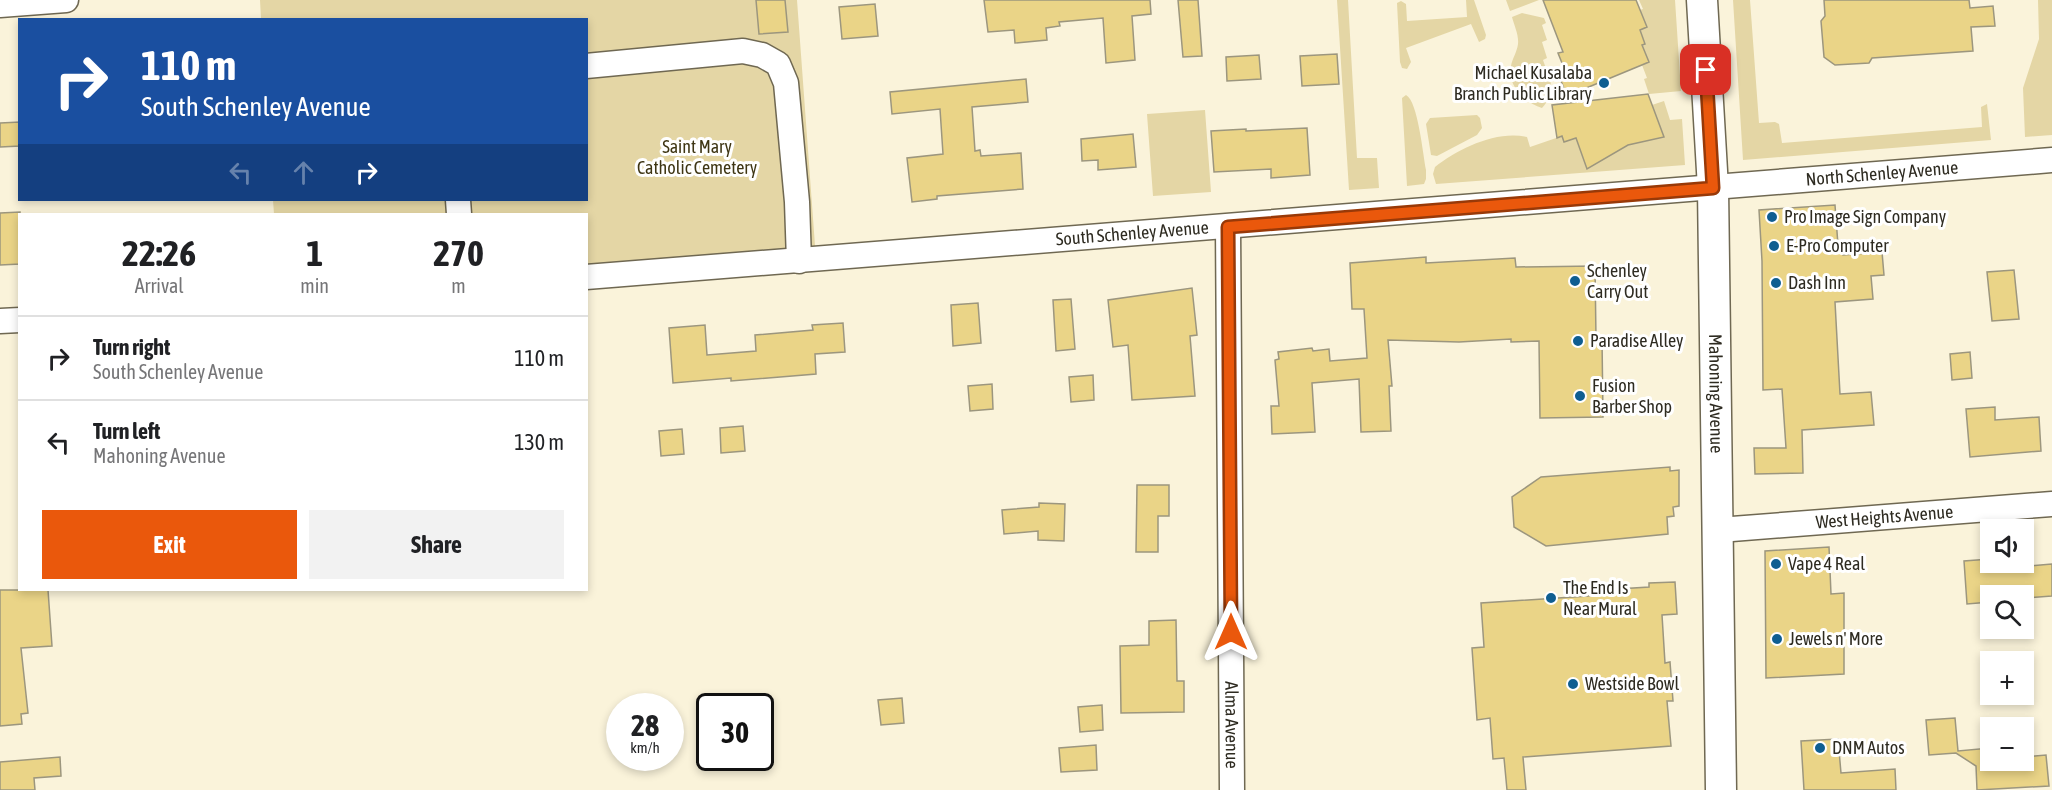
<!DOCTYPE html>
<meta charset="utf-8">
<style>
:root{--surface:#fff;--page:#f2f2f2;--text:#202124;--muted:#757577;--line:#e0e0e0;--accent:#ea580c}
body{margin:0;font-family:"Asap Condensed",sans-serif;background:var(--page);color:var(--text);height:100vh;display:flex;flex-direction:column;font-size:22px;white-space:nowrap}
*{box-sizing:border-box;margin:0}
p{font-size:20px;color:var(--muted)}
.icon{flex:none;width:33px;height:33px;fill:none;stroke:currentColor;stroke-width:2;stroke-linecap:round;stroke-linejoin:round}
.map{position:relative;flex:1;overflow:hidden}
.details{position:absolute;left:18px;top:213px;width:570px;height:378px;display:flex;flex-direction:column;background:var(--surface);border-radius:0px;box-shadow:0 3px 9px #0003}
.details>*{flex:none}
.banner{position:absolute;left:18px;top:18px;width:570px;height:183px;border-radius:0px;box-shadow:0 3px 9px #0003;background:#1a4fa0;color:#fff;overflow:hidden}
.fabs{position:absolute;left:1980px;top:519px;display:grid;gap:12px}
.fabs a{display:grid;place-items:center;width:54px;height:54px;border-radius:0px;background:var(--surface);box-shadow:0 3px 9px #0003;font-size:30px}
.speed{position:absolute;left:606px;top:693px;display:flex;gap:12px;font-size:30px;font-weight:700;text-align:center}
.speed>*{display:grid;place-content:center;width:78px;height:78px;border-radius:50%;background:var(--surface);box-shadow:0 3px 9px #0003;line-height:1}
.speed small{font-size:15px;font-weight:400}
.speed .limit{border:3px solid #111;border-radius:9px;background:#fff;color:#111}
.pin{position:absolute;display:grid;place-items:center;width:51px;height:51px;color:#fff;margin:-26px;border-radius:12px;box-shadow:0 3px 9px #0006}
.me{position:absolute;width:66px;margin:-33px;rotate:0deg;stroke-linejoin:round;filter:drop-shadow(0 0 4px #0008)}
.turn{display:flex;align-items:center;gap:21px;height:126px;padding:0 24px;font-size:27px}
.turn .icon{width:78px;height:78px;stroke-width:2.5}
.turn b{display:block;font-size:42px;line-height:51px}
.lanes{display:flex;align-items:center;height:57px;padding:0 24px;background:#0003;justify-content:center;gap:30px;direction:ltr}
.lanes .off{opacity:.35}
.eta{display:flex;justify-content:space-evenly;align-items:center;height:102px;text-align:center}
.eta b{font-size:36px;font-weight:700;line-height:42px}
.primary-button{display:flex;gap:12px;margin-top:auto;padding:12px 24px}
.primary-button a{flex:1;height:69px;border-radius:0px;background:var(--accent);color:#fff;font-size:24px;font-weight:700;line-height:69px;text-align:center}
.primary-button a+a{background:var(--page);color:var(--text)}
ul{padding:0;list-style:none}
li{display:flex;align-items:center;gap:18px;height:84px;padding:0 24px;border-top:2px solid var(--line)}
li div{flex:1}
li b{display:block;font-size:22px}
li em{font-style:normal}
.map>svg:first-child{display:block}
.green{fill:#e4d6a5}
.building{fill:#ead487;stroke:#9c967e;stroke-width:1.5}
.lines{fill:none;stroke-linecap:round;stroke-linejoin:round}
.minor-casing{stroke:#6f6852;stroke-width:27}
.major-casing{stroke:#6f6852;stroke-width:33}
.minor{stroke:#fff;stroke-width:24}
.major{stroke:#fff;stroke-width:30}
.route-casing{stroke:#983908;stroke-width:15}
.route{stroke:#ea580c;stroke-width:10}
.poi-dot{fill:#0f5e91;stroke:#fff;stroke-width:2}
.labels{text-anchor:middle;stroke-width:6;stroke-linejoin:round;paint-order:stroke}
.poi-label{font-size:18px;fill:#2e2b21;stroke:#fff;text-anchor:start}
.park-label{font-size:18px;fill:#3e3513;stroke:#fff}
.street-label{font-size:18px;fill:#2e2b21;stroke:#fff}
</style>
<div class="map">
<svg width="2052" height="790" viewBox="0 0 2052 790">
<rect width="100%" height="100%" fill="#faf3da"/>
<path class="green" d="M260,0H797L816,259L587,277L586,214H274L273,200H586V20L261,19Z
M1337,0H1348L1357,158H1377L1379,188L1349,190Z
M1466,0H1474L1486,35L1485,39L1479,42L1471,24L1406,48L1411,62L1407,69L1402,68L1400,62L1397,3L1401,1L1406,4L1407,21L1467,17Z
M1506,0H1539L1510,11Z
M1639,0H1675L1681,91L1649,94L1644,79L1647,78L1642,65L1649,62L1642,45L1645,44L1640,30L1647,27L1640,10L1643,9Z
M1733,0H1750L1759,123L1775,122L1779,124L1782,143L1982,127L1981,107L1987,104L1991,140L1743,160Z
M2038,0H2052V135L2025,137L2023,88L2039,39Z
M1522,13L1544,18L1546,23L1542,25L1547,40L1542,42L1547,58L1543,60C1550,81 1558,90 1542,108C1525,102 1507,87 1511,66C1512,59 1517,52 1518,44C1519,35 1514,25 1512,17Z
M1406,95C1418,101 1423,155 1426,170V179L1424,184L1407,186L1402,98Z
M1664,101L1670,120L1682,119L1685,165L1436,184L1433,174L1435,167C1458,149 1496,130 1527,137L1530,147L1562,136L1564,142L1573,139L1571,132L1632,142L1664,137L1652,105Z
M1205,110L1211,192L1153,196L1147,114Z
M1477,115L1480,118L1482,128L1477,135L1437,156L1431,155L1426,124L1430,118Z"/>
<path class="building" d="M756,0H785L788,32L759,34Z
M984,0H1150L1151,14L1132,16L1135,60L1106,63L1103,18L1059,22L1060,26L1046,28L1047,40L1015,43L1014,30L988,32Z
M1178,0H1198L1202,56L1183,57Z
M1543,0H1636L1647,27L1640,30L1645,44L1642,45L1649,62L1567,96L1557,71L1564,68L1558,53L1563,52Z
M1824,0H1969L1970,8L1993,6L1995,26L1971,27L1973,51L1872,58L1869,63L1835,65L1824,57L1821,21L1825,16Z
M875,4L878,36L842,39L839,7Z
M1337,54L1339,84L1302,86L1300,56Z
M1259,55L1261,79L1227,81L1226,57Z
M1026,79L1028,102L972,107L975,151L980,150L981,156L1021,153L1023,189L937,196V199L912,202L907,158L943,154L940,109L892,114L890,92Z
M1648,94L1664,137L1628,145L1587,169L1576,138L1564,142L1562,136L1557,138L1552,105Z
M20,122V146L0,147V123Z
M1307,128L1310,175L1271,178V169L1214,172L1211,131L1246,129V131Z
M1133,134L1136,167L1098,170V160L1082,161L1081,139Z
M1835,205L1838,245L1842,244L1843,255L1882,252L1884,275L1871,276L1873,299L1835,302L1840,394L1871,392L1874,425L1802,430L1803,473L1755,474L1754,448H1786L1782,389L1763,390L1762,261L1759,210Z
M20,212V264L0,265V213Z
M1426,257V263L1515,258L1516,267L1595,266L1596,338H1602L1603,417L1540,418L1539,341L1511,342V339L1459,342L1388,340L1392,386H1389L1391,431L1361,432L1359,379L1312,383L1315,432L1272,434L1271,406H1279L1275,360L1279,359L1278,352L1312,348L1313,351L1329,349L1330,361L1367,358L1364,309H1352L1350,263Z
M2014,270L2019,319L1992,321L1987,272Z
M1192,288L1197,335L1190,336L1195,396L1132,400L1128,345L1113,347L1108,300Z
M1071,299L1075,349L1056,351L1053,300Z
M978,303L981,343L953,346L951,305Z
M843,323L845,352L815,354L816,374L731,381V378L673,383L669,328L705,325L707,355L756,351L755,335L813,330L812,325Z
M1970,352L1972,378L1952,380L1950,354Z
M1093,375L1094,400L1071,402L1069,377Z
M992,384L993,409L970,411L968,386Z
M1995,407V420L2039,417L2041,451L1970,457L1966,409Z
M743,426L745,451L721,453L720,428Z
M682,429L684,454L661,456L659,431Z
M1670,467V471L1679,470V506L1673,507L1674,516L1667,517L1668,534L1546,546L1514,527L1512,497L1541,477Z
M1137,485H1169V516H1158V552H1136Z
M1039,503L1065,504L1064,541L1038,540V531L1004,534L1002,510L1039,507Z
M1829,547L1831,594L1844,593V674L1766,678L1765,551Z
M1990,559L1993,569L2052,564V596L2024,598V596H1990V602L1967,604L1964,561Z
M1675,582L1677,614L1662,615L1665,663L1670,662L1673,701H1667L1671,746L1523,757L1526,790H1507L1504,758L1493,759L1490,718L1477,720L1472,648L1484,647L1481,603L1603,595L1602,590L1649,587V583Z
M0,590H48L52,646L21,648L28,713L21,714L22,724L0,726Z
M1176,620L1177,681H1184V712L1121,713L1120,646L1149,645V621Z
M902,698L904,723L881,725L878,700Z
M1102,705L1103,730L1080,732L1078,707Z
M1955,718L1958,751L1990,748V760H2024V757L2046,755L2049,786L1977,790L1976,766L1956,753L1929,755L1926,720Z
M1838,739L1841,773L1895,769L1896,790H1804L1801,741Z
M1096,745L1097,770L1061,772L1059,748Z
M60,757L61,776L34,778L35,790H0V762Z"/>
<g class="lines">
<defs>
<g id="minor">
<path d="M0,5L66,0"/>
<path d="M586,66L743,51L762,55L778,64L786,83L797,202L799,261"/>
<path d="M458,200L459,214"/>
<path id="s1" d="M1228,227L1232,790"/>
<path id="s2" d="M586,277L2052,160"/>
<path d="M0,321L20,320"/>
<path id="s3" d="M1719,530L2052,504"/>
</g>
<g id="major">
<path id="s4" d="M1702,0L1713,188L1721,790"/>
</g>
</defs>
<use href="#minor" class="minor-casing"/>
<use href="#major" class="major-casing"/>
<use href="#minor" class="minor"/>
<use href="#major" class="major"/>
</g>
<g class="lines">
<defs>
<path id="route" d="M1231,632L1228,227L1713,188L1706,70"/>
</defs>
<use href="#route" class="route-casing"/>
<use href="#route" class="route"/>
</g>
<g class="poi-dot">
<circle cx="1604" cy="83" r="6"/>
<circle cx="1772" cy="217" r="6"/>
<circle cx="1774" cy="246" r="6"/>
<circle cx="1575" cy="281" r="6"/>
<circle cx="1776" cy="283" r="6"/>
<circle cx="1578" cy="341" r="6"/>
<circle cx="1580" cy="396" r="6"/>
<circle cx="1776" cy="564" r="6"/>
<circle cx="1551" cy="598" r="6"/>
<circle cx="1777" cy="639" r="6"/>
<circle cx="1573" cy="684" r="6"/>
<circle cx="1820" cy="748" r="6"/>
</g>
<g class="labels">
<g class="poi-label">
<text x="1592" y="79" text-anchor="end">Michael Kusalaba<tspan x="1592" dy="21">Branch Public Library</tspan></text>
<text x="1784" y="223">Pro Image Sign Company</text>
<text x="1786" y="252">E-Pro Computer</text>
<text x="1587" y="277">Schenley<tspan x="1587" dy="21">Carry Out</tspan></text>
<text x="1788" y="289">Dash Inn</text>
<text x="1590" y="347">Paradise Alley</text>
<text x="1592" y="392">Fusion<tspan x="1592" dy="21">Barber Shop</tspan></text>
<text x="1788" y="570">Vape 4 Real</text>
<text x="1563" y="594">The End Is<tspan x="1563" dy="21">Near Mural</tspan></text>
<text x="1789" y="645">Jewels n' More</text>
<text x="1585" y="690">Westside Bowl</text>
<text x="1832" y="754">DNM Autos</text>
</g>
<g class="park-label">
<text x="697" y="153">Saint Mary<tspan x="697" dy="21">Catholic Cemetery</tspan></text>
</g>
<g class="street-label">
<text dy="6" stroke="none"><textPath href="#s2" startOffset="1300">North Schenley Avenue</textPath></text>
<text dy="6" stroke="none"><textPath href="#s2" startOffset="548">South Schenley Avenue</textPath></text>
<text dy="6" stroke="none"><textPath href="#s4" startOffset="394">Mahoning Avenue</textPath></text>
<text dy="6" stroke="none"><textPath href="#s3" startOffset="166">West Heights Avenue</textPath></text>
<text dy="6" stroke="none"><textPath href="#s1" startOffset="498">Alma Avenue</textPath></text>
</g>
</g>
</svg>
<div class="fabs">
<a><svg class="icon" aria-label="sound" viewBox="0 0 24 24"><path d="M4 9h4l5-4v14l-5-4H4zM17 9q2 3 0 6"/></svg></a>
<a><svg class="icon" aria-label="search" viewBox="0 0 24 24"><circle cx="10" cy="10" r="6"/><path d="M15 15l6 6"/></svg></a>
<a>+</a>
<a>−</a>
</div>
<div class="speed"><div>28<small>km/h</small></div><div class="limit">30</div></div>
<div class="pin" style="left:1706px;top:70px;background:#d93025"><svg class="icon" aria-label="arrive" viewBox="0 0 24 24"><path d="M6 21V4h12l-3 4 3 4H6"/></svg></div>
<svg class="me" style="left:1231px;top:632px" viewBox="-20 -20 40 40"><path d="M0-17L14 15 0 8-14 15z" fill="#ea580c" stroke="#fff" stroke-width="4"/></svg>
<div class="banner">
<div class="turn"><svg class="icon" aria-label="right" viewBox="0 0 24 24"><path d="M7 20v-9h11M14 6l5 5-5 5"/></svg><div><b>110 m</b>South Schenley Avenue</div></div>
<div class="lanes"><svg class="icon off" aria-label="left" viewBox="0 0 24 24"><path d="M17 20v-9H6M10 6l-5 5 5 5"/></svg><svg class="icon off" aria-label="ahead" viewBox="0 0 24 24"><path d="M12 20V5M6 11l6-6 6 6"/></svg><svg class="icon" aria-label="right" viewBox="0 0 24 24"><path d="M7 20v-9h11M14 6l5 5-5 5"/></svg></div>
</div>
<section class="details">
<div class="eta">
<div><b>22:26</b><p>Arrival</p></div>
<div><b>1</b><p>min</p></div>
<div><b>270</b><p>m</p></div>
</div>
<ul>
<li><svg class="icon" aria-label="right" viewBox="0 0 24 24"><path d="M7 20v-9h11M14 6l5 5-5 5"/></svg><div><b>Turn right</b><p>South Schenley Avenue</p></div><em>110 m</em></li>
<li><svg class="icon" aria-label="left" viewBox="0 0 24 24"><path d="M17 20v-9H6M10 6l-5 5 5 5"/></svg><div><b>Turn left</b><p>Mahoning Avenue</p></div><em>130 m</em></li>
</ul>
<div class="primary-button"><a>Exit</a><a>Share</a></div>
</section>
</div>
